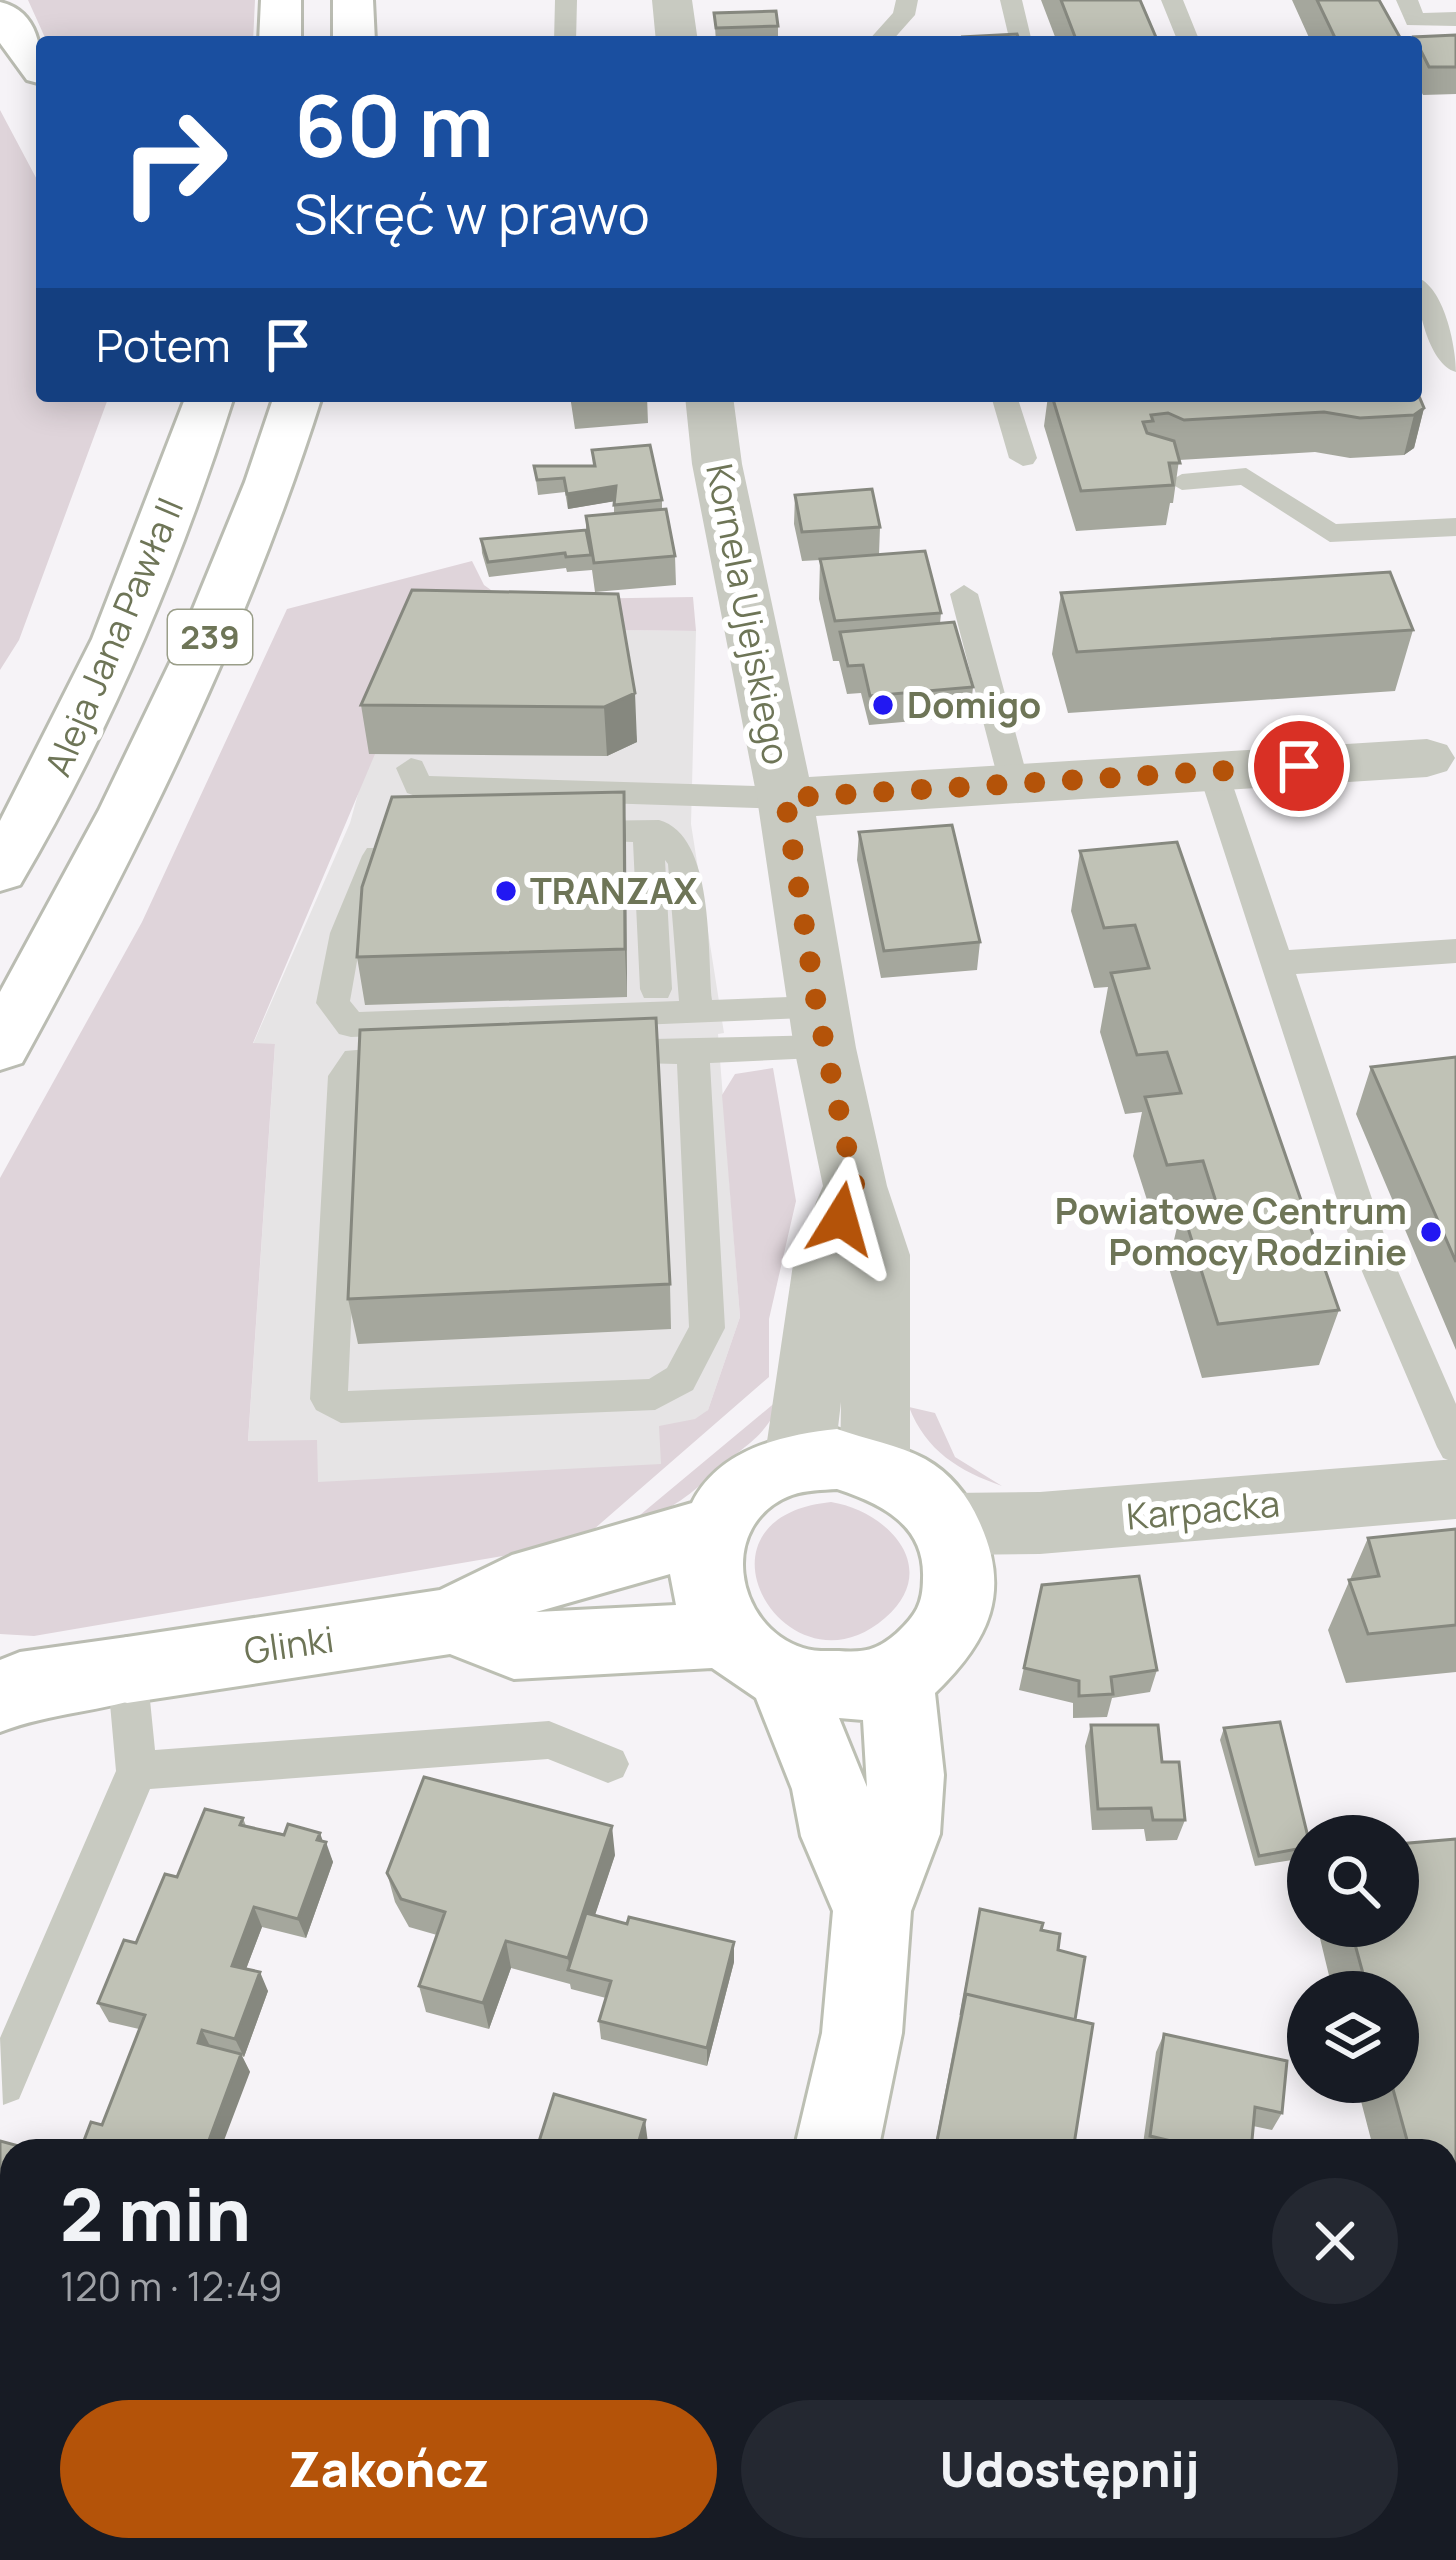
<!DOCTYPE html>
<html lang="pl">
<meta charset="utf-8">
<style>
:root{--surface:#171b24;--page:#242831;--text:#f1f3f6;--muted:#9ea1a6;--accent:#b45309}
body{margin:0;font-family:Manrope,sans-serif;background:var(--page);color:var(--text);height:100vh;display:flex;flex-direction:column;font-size:45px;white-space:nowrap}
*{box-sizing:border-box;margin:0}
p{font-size:39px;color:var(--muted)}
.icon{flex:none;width:66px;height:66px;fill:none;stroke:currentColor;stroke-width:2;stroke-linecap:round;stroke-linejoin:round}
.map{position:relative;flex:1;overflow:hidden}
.side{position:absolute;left:0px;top:2139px;width:1458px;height:423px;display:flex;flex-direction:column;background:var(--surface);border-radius:36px 36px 0 0;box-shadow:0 6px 30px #0003}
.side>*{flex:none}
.top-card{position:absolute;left:36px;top:36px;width:1386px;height:366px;border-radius:12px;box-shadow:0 6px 30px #0003;background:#1a4fa0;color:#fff;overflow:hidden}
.buttons{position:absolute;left:1287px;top:1815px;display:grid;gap:24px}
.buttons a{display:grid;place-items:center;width:132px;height:132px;border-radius:50%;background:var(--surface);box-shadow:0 6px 30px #0003;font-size:60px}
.pin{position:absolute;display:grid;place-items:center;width:102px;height:102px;color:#fff;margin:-51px;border:6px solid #fff;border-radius:50%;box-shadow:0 3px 12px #0007}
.me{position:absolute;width:132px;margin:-66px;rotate:8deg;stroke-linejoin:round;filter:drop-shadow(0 0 9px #0008)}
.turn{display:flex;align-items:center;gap:42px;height:252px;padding:0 60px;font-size:54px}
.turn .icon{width:156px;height:156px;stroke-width:2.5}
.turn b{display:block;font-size:84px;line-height:102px}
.then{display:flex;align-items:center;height:114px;padding:0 60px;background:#0003;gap:24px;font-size:45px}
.round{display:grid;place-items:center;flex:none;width:126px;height:126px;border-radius:63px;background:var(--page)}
.head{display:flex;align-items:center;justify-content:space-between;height:204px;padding:0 60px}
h1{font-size:72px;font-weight:800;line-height:90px}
.primary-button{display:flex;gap:24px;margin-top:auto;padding:24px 60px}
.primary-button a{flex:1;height:138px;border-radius:72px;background:var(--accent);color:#fff;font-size:48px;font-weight:800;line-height:138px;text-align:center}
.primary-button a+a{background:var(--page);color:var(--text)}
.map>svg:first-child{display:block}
.built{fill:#e6e4e5}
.green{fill:#dfd4da}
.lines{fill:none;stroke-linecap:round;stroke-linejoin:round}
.secondary-casing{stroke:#bcbfb3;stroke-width:6}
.primary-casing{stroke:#babcb2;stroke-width:6}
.lane{fill:#c8cac1;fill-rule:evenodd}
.street{fill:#c8cac1;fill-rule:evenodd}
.secondary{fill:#fff;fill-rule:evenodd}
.primary{fill:#fff;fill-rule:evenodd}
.wall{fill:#a5a79d}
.shaded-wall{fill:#86887f}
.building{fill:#c0c2b6;stroke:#86887f;stroke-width:3}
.route{stroke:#b45309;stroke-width:21;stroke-dasharray:0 37.8}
.poi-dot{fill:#2218f2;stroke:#fff;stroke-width:4.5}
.labels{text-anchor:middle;stroke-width:12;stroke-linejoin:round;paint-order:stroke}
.shield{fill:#fff;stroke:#9a9e89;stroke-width:3}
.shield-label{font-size:33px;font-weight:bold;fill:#6e7557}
.street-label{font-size:36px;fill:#6e7557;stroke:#fff}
.poi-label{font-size:36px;font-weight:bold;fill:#6e7557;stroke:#fff;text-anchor:start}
</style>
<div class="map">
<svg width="1456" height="2560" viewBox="0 0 1456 2560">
<rect width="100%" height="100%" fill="#f6f3f7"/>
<path class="built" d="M432,627L696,631L691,824L724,1033L718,1034L740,1317L708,1410L661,1465L317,1483L248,1442L275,1045L253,1044L350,823L369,754Z"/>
<path class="green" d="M28,0H255L253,42H47Z
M0,110L42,189V396H109L19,640L0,670Z
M472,561L484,585L505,600L693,597L696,631L478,628L369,753L375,754L253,1043L275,1044L248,1441L317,1440L318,1482L661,1464L659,1426L695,1419L708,1410L740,1317L722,1095L735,1074L773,1068L796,1201L769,1319V1377L578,1543L34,1636L0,1634V1178L142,922L287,609Z
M783,1396C765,1439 748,1442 716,1471C683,1502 664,1513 622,1530Z
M909,1407L935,1413L955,1457L1002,1486C959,1471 926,1451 909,1407Z
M831,1502C887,1511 943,1568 885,1618C788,1703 677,1518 831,1502Z"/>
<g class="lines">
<defs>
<path id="secondary" d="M837,1429C865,1439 899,1445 925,1459C950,1473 968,1496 979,1521C1012,1592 989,1641 935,1693L944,1775L940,1834L911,1911L902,2033L878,2151H794L822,2033L833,1911L801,1836L792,1789L756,1698L712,1668L514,1679L450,1654L127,1703L101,1694L90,1670L101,1646L127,1637L440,1590L512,1555L692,1503C719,1449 782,1435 837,1429ZM837,1489C882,1504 925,1525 923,1578C923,1604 916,1615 897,1633C878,1650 864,1653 839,1651C827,1651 814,1652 803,1648C734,1626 717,1523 792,1495C806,1490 822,1490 837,1489ZM670,1574L676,1605L536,1612ZM839,1718L863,1720L867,1787Z
M0,2463L12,2468V2550H130L135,2560H31L28,2554L12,2560L0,2555Z
M701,2550H793L791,2560H699Z"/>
<path id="primary" d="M261,0H301V42H259Z
M333,0H373L375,42H333Z
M0,2C39,11 42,50 42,84L27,80L0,43Z
M186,396H234C180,567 111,730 20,885L0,891V821L92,639Z
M274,396H322C248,631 140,848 22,1063L0,1070V992L99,810L177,648L245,482Z
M127,1637L153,1646L164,1670L153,1694C103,1712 52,1712 0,1732V1660L20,1652Z"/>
</defs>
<use href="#secondary" class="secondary-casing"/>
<use href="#primary" class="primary-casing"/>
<path class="lane" d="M555,0H577L576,42H554Z
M896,0H918L915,15L891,42H867L893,13Z
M1000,0H1022L1032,42H1010Z
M1161,0H1183L1200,42H1178Z
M1396,0H1418L1423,13L1456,12V26L1407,25Z
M1416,277C1444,286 1456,346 1456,372C1428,364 1416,303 1416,277Z
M991,396H1017L1037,458L1033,464L1023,466L1009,458Z
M1246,468L1336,524L1456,518V536L1330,542L1241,485L1182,490L1168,482L1182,474Z
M964,585L978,594L1029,783L1025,790H1003L999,783L950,594Z
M411,758L422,761L429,776L785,787L796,790L800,798L796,806L785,809L418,797L407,793L396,768Z
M1213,761L1228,771L1289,950L1456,939V963L1296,974L1391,1255L1456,1404V1463L1443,1458L1437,1447L1355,1255L1198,771Z
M659,820C715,836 707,951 712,1000L817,996L829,999L834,1008L829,1017L351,1037L339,1034L316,1003L330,933L362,856L367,848H389L394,856L362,933L350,1001L359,1012L679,1001L668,864L665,860L672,989L668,998H644L640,989L633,842L568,840L563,832L568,824L579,821Z
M825,1035L837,1039L842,1048L837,1057L710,1063L725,1328L693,1390L655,1410L341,1423L316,1410L310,1399L328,1076L345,1051L404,1046L416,1050L421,1059L416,1068L366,1073L362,1079L348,1391L649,1379L667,1368L689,1327L677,1064L597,1062L592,1053L597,1044L609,1040Z
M127,1652L141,1657L147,1670L155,1750L549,1721L623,1751L629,1764L623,1777L608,1783L548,1759L150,1789L19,2099L3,2105L0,2038L116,1771L107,1670L113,1657Z"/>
<path class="street" d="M652,0H692L698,42H656Z
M685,396H733L742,464L809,777L1427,739L1447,745L1455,758L1447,771L1427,777L816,816L856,1048L887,1186L910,1255V1466L900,1487L875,1496L850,1487L840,1466L841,1402L834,1462L824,1483L799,1492L774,1483L764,1462L795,1251L823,1186L794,1048L757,798L692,464Z
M1456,1459V1519L1040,1554L950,1555L925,1546L915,1524L925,1502L950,1493L1040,1492Z"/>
<use href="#secondary" class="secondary"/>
<use href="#primary" class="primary"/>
</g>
<path class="wall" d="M1041,0H1140L1158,42H1057Z
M1292,0H1379L1402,42H1311Z
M714,13L778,26V41L716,42Z
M1456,35V94L1423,95L1416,82V42H1413L1414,37Z
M570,396H647L648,423L575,429Z
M1048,396H1416L1424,408L1414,448L1404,455L1350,458L1315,452L1179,460L1173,503H1170L1166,525L1076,531L1044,426Z
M592,450L662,500V510L675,556L676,585L595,592L592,570L567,572L566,568L489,577L482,553L481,539L586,530V516L614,514V501L568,509L565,492L538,495L534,466H593Z
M795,495L880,527L879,554L941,613L940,624L973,687L970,716L869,725L861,693L847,694L839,661H833L819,599L820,560L802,561L794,524Z
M1061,593L1413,630L1395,691L1068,713L1052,654Z
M618,594L637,742L607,756L369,754L361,705Z
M624,792L627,997L365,1005L357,957Z
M859,832L980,942L977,970L881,978L857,860Z
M1177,842L1339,1310L1319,1365L1202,1378L1168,1265L1179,1219L1154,1222L1133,1156L1142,1112L1125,1114L1100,1032L1108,987L1094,988L1071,911L1080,851Z
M1456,1057V1350L1356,1114L1371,1067Z
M670,1284L671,1329L358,1344L348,1299Z
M1456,1529V1672L1346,1683L1328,1630L1368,1538Z
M1042,1585L1157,1670L1150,1692L1112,1698L1107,1717L1073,1718V1703L1019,1690Z
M1091,1725L1162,1762L1185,1820L1177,1840L1146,1841L1144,1829L1092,1830L1085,1746Z
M1224,1728L1308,1837V1852L1305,1858L1255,1866L1220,1740Z
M243,1818L246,1826L323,1841L333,1862L306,1938L262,1927L246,1969L268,1991L244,2057L242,2056L250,2072L102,2125L139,2029L109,2022L98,2003L177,1877Z
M1456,1839V2252L1446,2253V2151H1374L1356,2082H1398V1992H1333L1317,1926H1398Z
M615,1855L595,1915L734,1962L707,2066L601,2039L599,2021L606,1998L571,1989L570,1984L511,1968L489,2029L426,2012L419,1986L437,1935L409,1927L395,1902L387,1873Z
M976,1929L1041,1930L1058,1950L1075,2020L1073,2151H934Z
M1164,2034L1282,2113L1272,2130L1253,2126L1251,2151H1142L1156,2052Z
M0,2141L12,2151V2225L0,2222Z
M1105,2550H1446L1456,2560H1136Z"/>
<path class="shaded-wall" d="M1424,408L1414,448L1404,455L1414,415Z
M616,486V501L568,509L567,494Z
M635,693L637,742L607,756L604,707Z
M624,792L626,841L627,997L625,949Z
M612,1826L615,1855L576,1972L570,1970L568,1958Z
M320,1833L325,1847L326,1842L333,1862L306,1938L298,1919Z
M254,1907L262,1927L240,1985L232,1966Z
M506,1941L511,1968L489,2029L483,2003Z
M734,1942V1962L707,2066V2048Z
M260,1972L268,1991L244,2057L235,2039Z
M202,2030L211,2048L198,2043Z
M241,2054L250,2072L220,2151H205Z
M645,2120L648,2143L645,2151H636Z"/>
<path class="building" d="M1061,0H1140L1158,42H1077Z
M1317,0H1379L1402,41L1337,42Z
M776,11L778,26L716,28L714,13Z
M1017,34L1020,42H965L963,37Z
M1456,35V67H1429L1414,37Z
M1416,389L1424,408L1414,415L1360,418L1324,412L1184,420L1168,413L1151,415L1153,421L1143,422L1147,433L1174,441L1180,463H1169L1173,485L1081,491L1052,396H1416Z
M573,396H625L574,400Z
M650,445L662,500L614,505L616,486L567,494L564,478L537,480L534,466H595L592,450Z
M872,489L880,527L802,532L795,495Z
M666,509L675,556L594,563L586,516Z
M586,530L591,555L566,557L565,553L488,562L481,539Z
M925,551L941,613L835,621L820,559Z
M1390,572L1413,630L1077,652L1061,593Z
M412,590L618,594L635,693L604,707L361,705Z
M954,622L973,687L870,696L863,665L848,666L840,632Z
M624,792L625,949L357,957L362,887L392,797Z
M952,825L980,942L884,951L859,832Z
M1177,842L1339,1310L1218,1324L1182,1209L1217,1205L1203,1161L1167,1165L1145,1097L1181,1093L1167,1052L1137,1055L1111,973L1149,968L1135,925L1104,928L1080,851Z
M656,1018L670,1284L348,1299L360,1030Z
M1456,1057V1262L1371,1067Z
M1456,1529V1625L1368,1634L1349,1580L1379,1576L1368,1538Z
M1139,1576L1157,1670L1111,1677L1113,1694L1079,1696V1681L1024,1668L1042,1585Z
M1280,1722L1308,1837V1847L1259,1856L1224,1728Z
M1091,1725H1158L1162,1762H1179L1185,1820H1153L1151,1808L1098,1809Z
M424,1777L612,1826L568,1958L506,1941L483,2003L419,1986L445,1912L401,1899L387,1873Z
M205,1809L243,1818L240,1825L284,1835L288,1824L320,1833L317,1840L326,1842L298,1919L254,1907L232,1966L260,1972L235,2039L202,2030L198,2043L241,2054L205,2151H80L91,2122L102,2125L145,2015L98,2003L124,1940L136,1943L165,1874L177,1877Z
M1456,1839V2222L1446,2223V2151H1410L1391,2082H1398V1992H1368L1350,1926H1398V1844Z
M980,1909L1043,1923L1041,1930L1060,1934L1058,1950L1085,1957L1075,2020L966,1994L961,2015Z
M586,1913L627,1924L629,1917L734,1942L707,2048L599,2021L611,1981L568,1970Z
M966,1994L1093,2024L1073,2151H975L937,2141Z
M1164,2034L1287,2061L1282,2113L1255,2107L1251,2151H1213L1150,2136Z
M554,2094L645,2120L636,2151H536Z
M0,2141L37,2151H12V2219L0,2216Z
M1446,2414L1456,2417V2560H1221L1190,2550H1446Z"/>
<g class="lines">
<path class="route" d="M841,1219L855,1186L817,1008L785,798L1299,766"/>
</g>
<g class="poi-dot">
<circle cx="883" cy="705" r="12"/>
<circle cx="506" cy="891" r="12"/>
<circle cx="1431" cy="1232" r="12"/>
</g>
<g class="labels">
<rect class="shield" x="168" y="610" width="84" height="54" rx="9"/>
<g class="shield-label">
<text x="210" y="649">239</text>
</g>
<g class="street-label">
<text transform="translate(748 614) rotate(79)" y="13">Kornela Ujejskiego</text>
<text transform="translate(114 637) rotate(-67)" y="13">Aleja Jana Pawła II</text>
<text transform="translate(1203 1510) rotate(-5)" y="13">Karpacka</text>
<text transform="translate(289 1645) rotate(-8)" y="13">Glinki</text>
</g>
<g class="poi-label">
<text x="907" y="718">Domigo</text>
<text x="530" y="904">TRANZAX</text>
<text x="1407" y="1224" text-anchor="end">Powiatowe Centrum<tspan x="1407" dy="41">Pomocy Rodzinie</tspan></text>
</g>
</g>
</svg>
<div class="buttons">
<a><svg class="icon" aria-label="search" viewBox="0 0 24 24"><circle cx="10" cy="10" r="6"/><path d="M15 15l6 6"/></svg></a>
<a><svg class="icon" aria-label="layers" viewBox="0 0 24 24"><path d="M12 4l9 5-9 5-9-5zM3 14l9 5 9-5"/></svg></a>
</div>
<div class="pin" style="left:1299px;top:766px;background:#d93025"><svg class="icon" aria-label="arrive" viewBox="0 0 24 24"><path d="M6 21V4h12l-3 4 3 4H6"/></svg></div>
<svg class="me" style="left:841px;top:1219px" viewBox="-20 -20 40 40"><path d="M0-17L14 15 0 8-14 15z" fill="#b45309" stroke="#fff" stroke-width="4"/></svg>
<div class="top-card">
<div class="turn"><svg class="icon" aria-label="right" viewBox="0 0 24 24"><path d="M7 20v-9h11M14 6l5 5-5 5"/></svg><div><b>60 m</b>Skręć w prawo</div></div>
<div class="then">Potem<svg class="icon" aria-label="arrive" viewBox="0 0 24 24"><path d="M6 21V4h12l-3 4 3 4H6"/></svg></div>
</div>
<section class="side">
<div class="head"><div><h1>2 min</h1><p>120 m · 12:49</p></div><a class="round"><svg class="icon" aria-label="close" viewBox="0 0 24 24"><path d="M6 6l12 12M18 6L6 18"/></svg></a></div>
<div class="primary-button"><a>Zakończ</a><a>Udostępnij</a></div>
</section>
</div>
